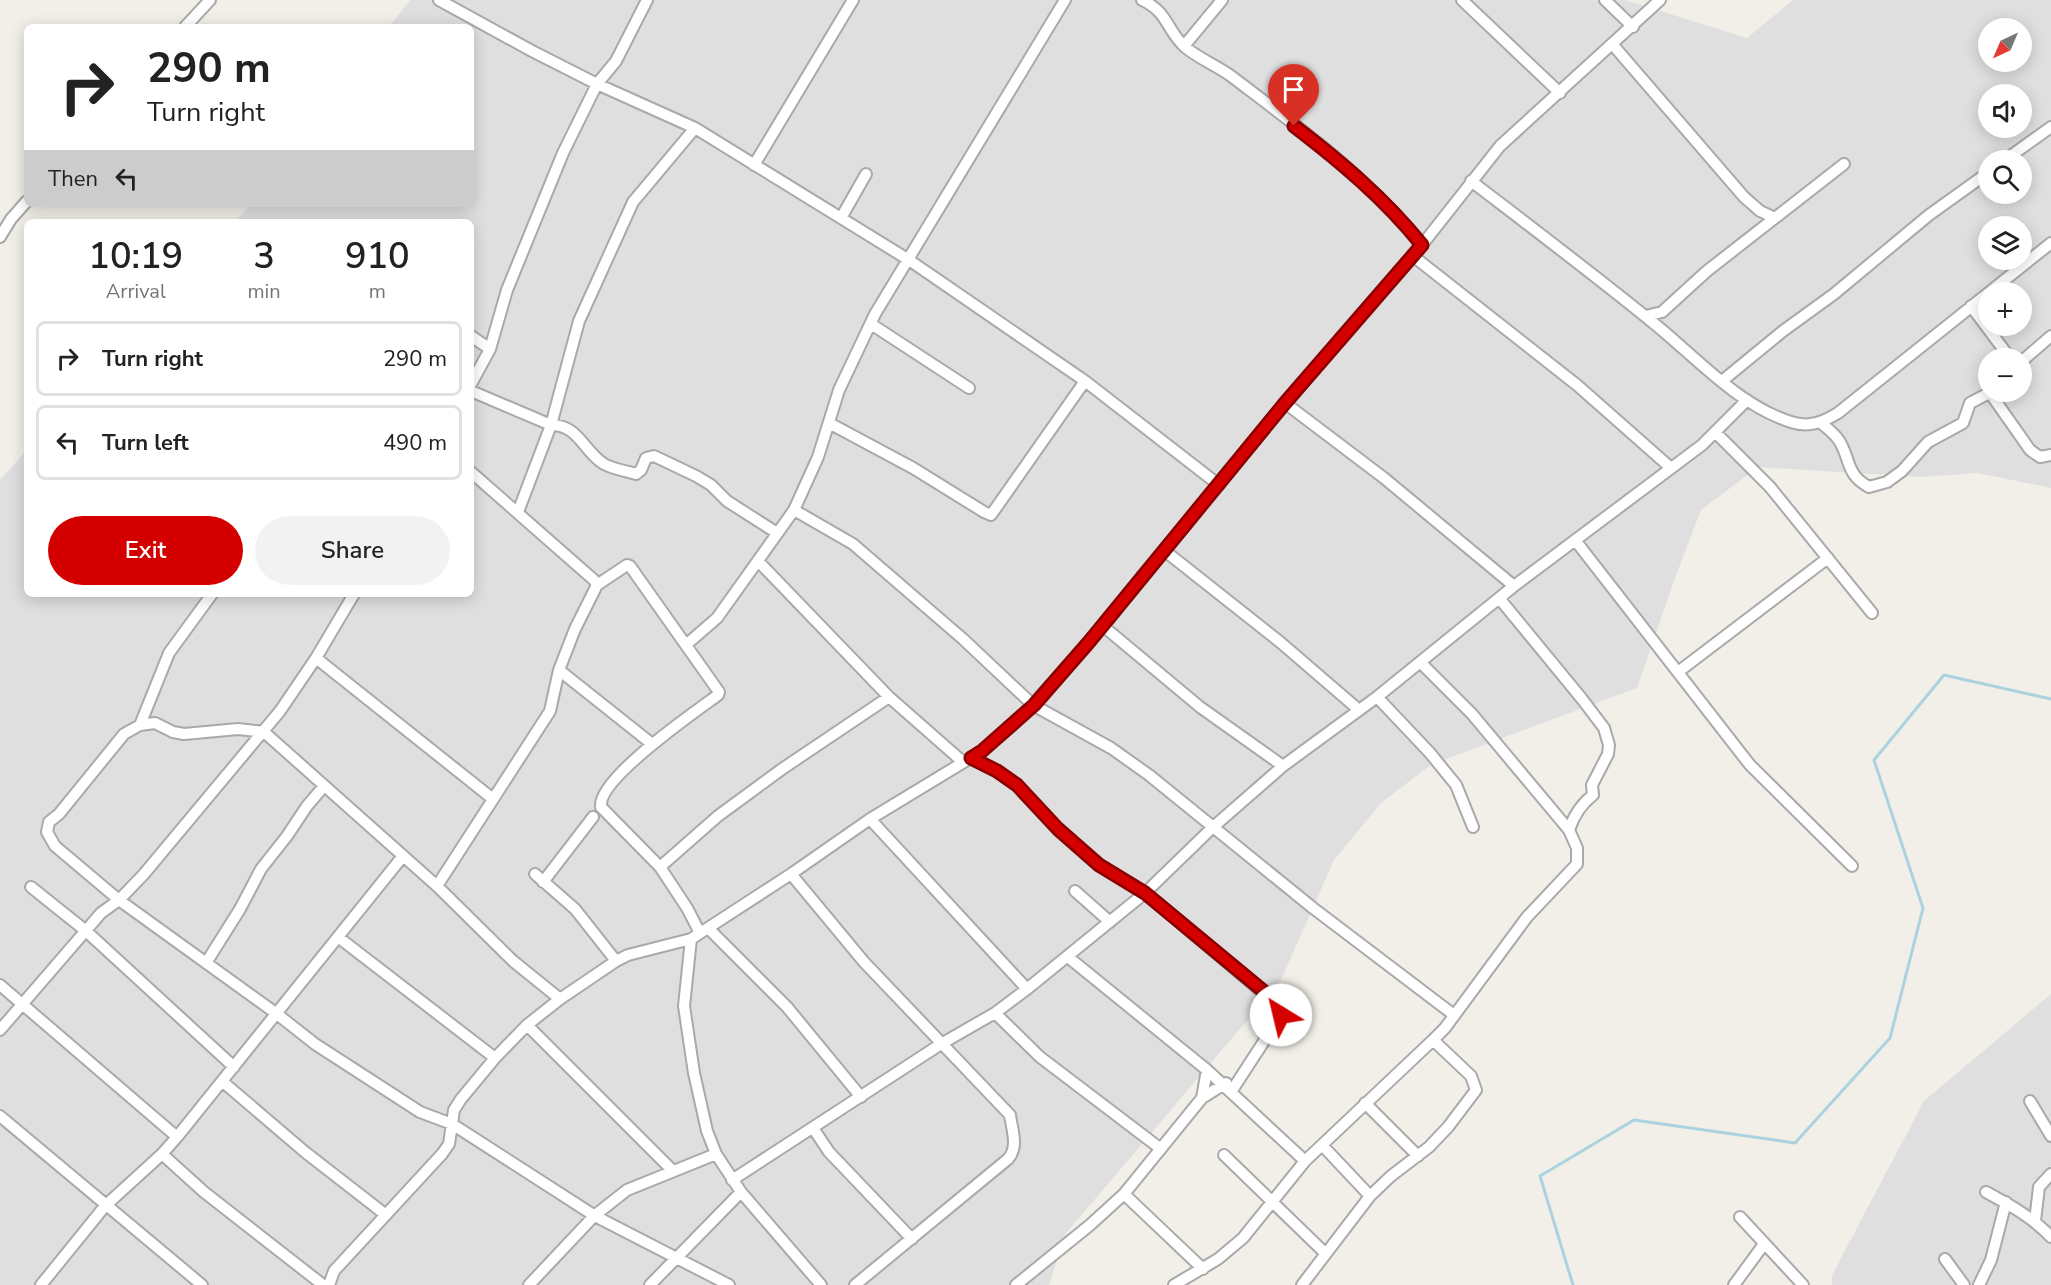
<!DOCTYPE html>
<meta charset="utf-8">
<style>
:root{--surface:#fff;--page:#f2f2f2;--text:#222;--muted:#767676;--line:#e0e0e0;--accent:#d40000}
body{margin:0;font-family:"Nunito Sans",sans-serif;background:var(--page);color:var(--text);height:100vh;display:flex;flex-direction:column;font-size:22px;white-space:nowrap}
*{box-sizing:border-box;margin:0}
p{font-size:20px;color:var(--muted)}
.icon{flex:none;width:33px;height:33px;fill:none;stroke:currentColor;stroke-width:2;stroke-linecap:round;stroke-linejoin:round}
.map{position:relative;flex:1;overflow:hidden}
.drawer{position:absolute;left:24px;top:219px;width:450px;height:378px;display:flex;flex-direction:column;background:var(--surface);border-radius:9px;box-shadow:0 3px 15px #0003}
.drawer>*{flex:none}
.hud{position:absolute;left:24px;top:24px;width:450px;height:183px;border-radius:9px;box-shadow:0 3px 15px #0003;background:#fff;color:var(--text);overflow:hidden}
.needle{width:39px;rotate:224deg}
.controls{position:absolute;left:1978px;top:18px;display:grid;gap:12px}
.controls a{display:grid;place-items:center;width:54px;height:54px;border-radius:50%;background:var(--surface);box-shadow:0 3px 15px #0003;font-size:30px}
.pin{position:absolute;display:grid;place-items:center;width:51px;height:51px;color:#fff;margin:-62px -26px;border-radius:50% 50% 50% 0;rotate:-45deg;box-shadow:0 0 6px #0007}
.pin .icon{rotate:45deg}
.me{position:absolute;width:66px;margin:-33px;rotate:324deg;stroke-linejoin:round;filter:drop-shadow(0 0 4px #0008)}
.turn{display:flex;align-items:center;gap:21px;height:126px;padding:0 24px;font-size:27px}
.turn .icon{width:78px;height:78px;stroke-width:2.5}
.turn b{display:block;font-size:42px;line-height:51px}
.then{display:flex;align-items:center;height:57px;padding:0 24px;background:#0003;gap:12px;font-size:22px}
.eta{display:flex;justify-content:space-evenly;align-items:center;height:102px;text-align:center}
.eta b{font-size:36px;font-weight:600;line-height:42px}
.cta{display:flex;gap:12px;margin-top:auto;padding:12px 24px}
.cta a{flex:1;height:69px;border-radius:36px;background:var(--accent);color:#fff;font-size:24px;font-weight:600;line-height:69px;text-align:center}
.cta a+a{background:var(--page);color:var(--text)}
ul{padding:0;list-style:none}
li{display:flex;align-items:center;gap:18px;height:75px;margin:0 12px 9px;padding:0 12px;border:3px solid var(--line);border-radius:9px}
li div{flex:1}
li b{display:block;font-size:22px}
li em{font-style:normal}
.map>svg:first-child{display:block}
.residential{fill:#e0dfdf;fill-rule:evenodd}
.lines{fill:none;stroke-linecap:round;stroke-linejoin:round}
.stream{stroke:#aad3df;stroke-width:3}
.minor-casing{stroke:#a9a9a9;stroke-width:14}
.minor{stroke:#fff;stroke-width:10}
.route-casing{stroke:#8a0000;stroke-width:15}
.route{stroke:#d40000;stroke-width:10}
</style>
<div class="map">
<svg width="2051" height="1285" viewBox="0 0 2051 1285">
<rect width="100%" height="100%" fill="#f2efe9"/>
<path class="residential" d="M410,0H1625L1747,38L1793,0H2051V488L1978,473L1920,477L1758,467L1701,510L1675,578L1637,688L1432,764L1381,803L1334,860L1280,982L1066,1233L1049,1285H0V480L27,450V594H471V222H235L251,204H471V27H389ZM1989,28H2022V62H1989ZM1989,94H2022V128H1989ZM1989,160H2022V194H1989ZM1989,226H2022V260H1989ZM1989,292H2022V326H1989ZM1989,358H2022V392H1989Z
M2051,994V1285H1832V1275L1924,1101Z"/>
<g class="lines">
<path class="stream" d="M1573,1285L1540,1176L1634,1120L1795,1143L1890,1038L1923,908L1874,760L1944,675L2051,699"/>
<defs>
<path id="minor" d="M439,0L532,51L597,84L695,128L909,260L1085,381L1219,485
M1142,0C1168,12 1166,29 1184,46C1197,58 1216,65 1231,76C1298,127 1369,178 1422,245
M1462,0L1560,93
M1605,0L1633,27
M185,27L210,0
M1613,45L1744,197L1760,211L1775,218
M1184,46L1222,0
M2005,160L2051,127
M754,165L853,0
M1471,181C1531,227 1592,273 1651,321C1694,355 1737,405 1791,422C1809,428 1823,422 1838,413L2051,243
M841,218L866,174
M0,237L11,219L27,201
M1413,256L1577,385L1671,468
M1971,306L2010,358
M1646,316L1662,312L1707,271L1844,164
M871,324L969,388
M471,336L490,349
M2022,361L2051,336
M1722,381L1783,331L1834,294L1929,215L1989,172
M471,384L490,349L507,290L563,153L597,84L616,61L647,0
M471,391L551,425C579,425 583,451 604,464C613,469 626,471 636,474L641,470L646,458L654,456L696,476L711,485L727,501L777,533
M1990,393L2030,450L2040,457L2051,455
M1285,403L1384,478L1514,586
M829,423L913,468L984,512L991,515L1085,381
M1821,423C1828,429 1837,435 1841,444C1851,463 1847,475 1869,487L1887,482L1902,471L1928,442L1963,423L1970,403L1991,392
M1715,432L1770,487L1872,613
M471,472L594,580L597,585
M794,510L853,544L963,639L1033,705L1111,748L1149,775L1313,908L1454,1015
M518,512L551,425L579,321L633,202L695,128
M1575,540L1750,765L1852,866
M1165,551L1280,642L1359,710
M758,561L889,697L963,762
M1103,626L1200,707L1283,766
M687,644L717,618L794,510L818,457L839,390L875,314L1065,0
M316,658L493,799
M1420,662L1472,714L1569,830
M559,670L652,744
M1678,672L1828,558
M1377,697L1430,753L1456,785L1473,827
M140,725L169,653L212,594
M971,757L997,771L1017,785L1058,829L1099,865L1145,893L1280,1007L1281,1015L1231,1092
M870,819L1027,989
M660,867L718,816L782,769L889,697
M535,874L575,909L616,961
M791,874L864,962L1010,1115C1012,1130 1019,1147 1008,1159L855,1285
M543,882L593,817
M437,886L550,711L559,670L575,629L597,585L627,565L630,566L719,692L718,695C695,712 597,779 601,807L660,867L687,908L700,933
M31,887L86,931L234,1067
M1075,891L1110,922
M708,928L787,1007L861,1097
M338,937L495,1058
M691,939L684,1006L694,1073L707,1131L716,1154L741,1192L821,1285
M1068,957L1207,1070L1305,1161
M206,963L240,909L261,869L287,836L307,806L324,786
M0,985L177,1137
M560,999L513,961L437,886L264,732L238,729L184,734L173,732L155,723L140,725L124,734L59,814L49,822L47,832L55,846L119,900L277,1014L315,1044L420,1112L452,1124L595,1216L729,1285
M995,1013L1040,1057L1161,1149
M527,1025L673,1171
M0,1030L101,913L119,900L144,874L280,711L316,658L354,594
M223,1082L305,1152L386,1215
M1202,1098L1207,1070
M2030,1101L2051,1136
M1365,1103L1418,1156
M0,1116L202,1285
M813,1128L829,1152L912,1239
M1322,1145L1370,1196
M162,1154L204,1192L323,1285
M1224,1155L1325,1253
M732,1180L941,1044L995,1013L1027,989L1145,893L1212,828L1283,766L1377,697L1514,586L1702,445L1747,400
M1986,1192C2010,1205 2032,1217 2051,1237
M1124,1194L1203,1269
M1740,1217L1803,1285
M2035,1221L2039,1187L2051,1174
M1945,1259L1964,1285
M41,1285L105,1206L162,1154L177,1137L403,856
M329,1285L334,1271L442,1154L449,1144L454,1110L461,1099L495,1058L527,1025L560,999L616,961L628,955L691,939L791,874L870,819L982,751L1033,705L1103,626L1285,403L1422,245L1500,146L1660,0
M529,1285L594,1216L627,1190L716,1154
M650,1285L741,1192
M1016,1285L1090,1225L1124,1194L1202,1098L1226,1083
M1174,1285L1218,1259L1243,1238L1305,1161L1433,1040L1445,1028L1527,917L1577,864V848L1569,830C1574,815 1581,804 1593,795L1592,785L1608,754L1609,745L1604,728L1582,699L1499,598
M1302,1285L1370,1196L1391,1176L1429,1147L1448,1127L1476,1090L1471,1076L1433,1040
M1734,1285L1764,1244
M1979,1285L1991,1260L2006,1202"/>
</defs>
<use href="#minor" class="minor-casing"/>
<use href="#minor" class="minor"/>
</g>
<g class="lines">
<defs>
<path id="route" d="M1281,1015L1280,1007L1273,999L1145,893L1099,865L1058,829L1017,785L997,771L971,758L982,751L1034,705L1089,642L1285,403L1422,245C1385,199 1341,162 1294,126"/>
</defs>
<use href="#route" class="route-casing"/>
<use href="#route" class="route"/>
</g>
</svg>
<div class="controls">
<a><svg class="needle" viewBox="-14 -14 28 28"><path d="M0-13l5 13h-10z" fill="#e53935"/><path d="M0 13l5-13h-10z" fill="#767676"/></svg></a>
<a><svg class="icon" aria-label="sound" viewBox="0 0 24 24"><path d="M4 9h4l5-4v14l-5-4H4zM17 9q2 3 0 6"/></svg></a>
<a><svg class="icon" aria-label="search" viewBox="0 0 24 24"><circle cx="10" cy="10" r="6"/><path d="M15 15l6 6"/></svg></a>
<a><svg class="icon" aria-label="layers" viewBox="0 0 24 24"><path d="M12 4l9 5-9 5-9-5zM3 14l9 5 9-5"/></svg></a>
<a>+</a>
<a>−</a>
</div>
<div class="pin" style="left:1294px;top:126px;background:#d93025"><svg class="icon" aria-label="arrive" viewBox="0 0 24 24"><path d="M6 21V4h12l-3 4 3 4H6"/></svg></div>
<svg class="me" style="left:1281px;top:1015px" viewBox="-20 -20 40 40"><circle r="19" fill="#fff"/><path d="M0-13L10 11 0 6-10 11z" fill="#d40000"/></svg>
<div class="hud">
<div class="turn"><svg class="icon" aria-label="right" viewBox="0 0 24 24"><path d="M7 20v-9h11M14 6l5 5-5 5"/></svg><div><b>290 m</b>Turn right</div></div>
<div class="then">Then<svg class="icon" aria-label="left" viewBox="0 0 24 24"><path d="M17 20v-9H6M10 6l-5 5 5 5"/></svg></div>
</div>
<section class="drawer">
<div class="eta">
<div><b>10:19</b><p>Arrival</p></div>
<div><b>3</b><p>min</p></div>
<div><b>910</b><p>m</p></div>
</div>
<ul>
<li><svg class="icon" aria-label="right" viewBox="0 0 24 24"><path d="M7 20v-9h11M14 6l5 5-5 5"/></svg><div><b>Turn right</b></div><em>290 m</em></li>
<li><svg class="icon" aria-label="left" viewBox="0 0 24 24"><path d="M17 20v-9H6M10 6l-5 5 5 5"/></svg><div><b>Turn left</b></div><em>490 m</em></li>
</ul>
<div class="cta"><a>Exit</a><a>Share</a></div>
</section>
</div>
